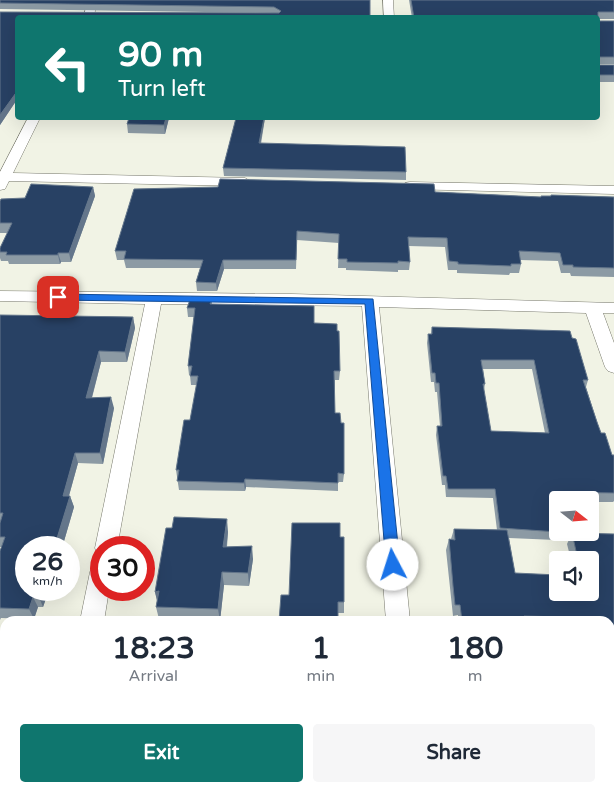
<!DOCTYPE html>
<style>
:root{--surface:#fff;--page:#f6f6f7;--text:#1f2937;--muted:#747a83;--accent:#0f766e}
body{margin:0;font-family:"Varela Round",sans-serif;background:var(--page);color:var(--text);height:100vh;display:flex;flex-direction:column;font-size:19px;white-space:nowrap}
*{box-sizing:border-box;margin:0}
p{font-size:16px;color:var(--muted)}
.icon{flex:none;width:28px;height:28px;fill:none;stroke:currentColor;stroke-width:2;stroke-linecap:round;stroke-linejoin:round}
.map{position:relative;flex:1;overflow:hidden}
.panel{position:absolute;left:0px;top:616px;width:615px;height:176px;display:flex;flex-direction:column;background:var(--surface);border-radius:15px 15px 0 0;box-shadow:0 5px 20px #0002}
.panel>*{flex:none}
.guide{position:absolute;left:15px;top:15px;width:585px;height:105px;border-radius:5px;box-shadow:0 5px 20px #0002;background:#0f766e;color:#fff;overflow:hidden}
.needle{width:32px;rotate:107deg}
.controls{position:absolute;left:549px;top:491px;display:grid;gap:10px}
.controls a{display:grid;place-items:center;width:50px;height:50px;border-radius:5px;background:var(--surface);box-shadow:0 5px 20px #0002;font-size:25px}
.speed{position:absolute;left:15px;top:536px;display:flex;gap:10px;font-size:25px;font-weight:700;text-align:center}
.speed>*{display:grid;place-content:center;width:65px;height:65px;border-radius:50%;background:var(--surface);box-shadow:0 5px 20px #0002;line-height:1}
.speed small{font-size:12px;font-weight:400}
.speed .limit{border:8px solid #d22;background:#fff;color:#111}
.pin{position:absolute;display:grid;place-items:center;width:42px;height:42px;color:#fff;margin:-21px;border-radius:10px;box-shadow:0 2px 8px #0006}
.me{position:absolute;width:55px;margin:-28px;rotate:355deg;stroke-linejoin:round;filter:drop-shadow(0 0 4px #0008)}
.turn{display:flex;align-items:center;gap:18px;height:105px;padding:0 20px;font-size:22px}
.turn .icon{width:65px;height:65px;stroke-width:2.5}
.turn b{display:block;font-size:35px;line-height:42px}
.eta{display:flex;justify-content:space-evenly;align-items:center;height:85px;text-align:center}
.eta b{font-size:30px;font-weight:800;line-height:35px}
.action{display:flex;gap:10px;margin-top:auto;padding:10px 20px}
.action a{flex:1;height:58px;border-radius:5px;background:var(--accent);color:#fff;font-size:20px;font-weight:800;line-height:58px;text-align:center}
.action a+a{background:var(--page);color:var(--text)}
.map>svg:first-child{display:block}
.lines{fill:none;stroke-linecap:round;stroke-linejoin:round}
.minor-casing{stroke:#77786c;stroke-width:1}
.minor{fill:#fff;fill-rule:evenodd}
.wall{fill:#8c9aa4;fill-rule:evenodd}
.shaded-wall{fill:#64768b}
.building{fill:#284164;stroke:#64768b;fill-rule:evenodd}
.route{fill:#1a73e8;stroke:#114b97}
</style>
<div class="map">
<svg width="614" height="792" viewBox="0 0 614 792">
<rect width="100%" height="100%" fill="#f1f3e5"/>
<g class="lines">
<defs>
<path id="minor" d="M90,0H100L92,18H82Z
M383,0H393L394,18H384Z
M28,118H40L13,173L245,178L252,182L245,186L9,181L5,189L0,190V172Z
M410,182L614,186V194L405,189L403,186L405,183Z
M0,291L292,294L614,303V313H603L614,343V373L608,371L605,367L586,313L379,307L410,621H386L362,306L161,304L117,548H101V556L98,555L95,548L145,304L0,301Z
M101,562V590H109L104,621H80L90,572L93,565Z
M610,769H614V792H600L598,788H610Z
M45,788H73V792H45Z
M399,788H427V792H399Z
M543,788H598L596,792H541Z"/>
</defs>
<use href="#minor" class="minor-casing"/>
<use href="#minor" class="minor"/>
</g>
<path class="wall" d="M0,0H370V18H18V98L0,125V12L274,13L0,9Z
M409,0H614V19H598V21H614V64H598V65H614V82H598V18H412Z
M129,118H169L165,134L128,133L127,124Z
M236,118H265L261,144L406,172V180L224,176L223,168Z
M93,187L95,196L71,262H61L60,264H9L8,261H1L0,258V248L8,233H0V201L25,198Z
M435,192L541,197V196H551V195L614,197V277L571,276L570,273H561L558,261L520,260L521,264L519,273H510L509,275L457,273V270H448L445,247L409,246L410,262L409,270H398V272L346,270V268H338L339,243L297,240L296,269H224L217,291H197L196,282L200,268H126L124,260H117L115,251Z
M212,298V304L314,323L340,371L339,380H335V413L344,474L343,482H338V491L246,487L245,491L179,490L176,470L190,420L197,385H191L190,375H189L188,366L194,317H188L187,308Z
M0,315L133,317L135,328L127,362H101L92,398L114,408L103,464L78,463L69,496H70L74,507L62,548H26L49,590L43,607H38L34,619L1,618L0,620V551L2,547H0Z
M432,327L572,338L588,380L586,387L597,422L601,433L612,455H614V501L613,502H590V500H558V501H553L558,524V532H559L556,540L509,538L515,573L590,592V560H571L567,544L572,533L614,534V636H610V621H458V615L453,616L446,550L449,539H451L454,529L497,530L493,498L446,497L445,485H442L436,435L437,426H440L437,392H435L434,382H431L427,343L428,334H431ZM483,369H532L545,433L491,431L484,390L485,384Z
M228,532L227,547L253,559L249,586L224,585L220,621L159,619L156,607L157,601L155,592Z
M289,595L344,602V613H338Z
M610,687H614V718H610Z
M122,788H216V792H122Z"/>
<path class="shaded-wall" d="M17,90L18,98L0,125V115Z
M166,118H169L165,134L164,125Z
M264,118H265L259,151V143Z
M93,187L95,196L71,262L69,253Z
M58,253L61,262L60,264L58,255Z
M223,260L224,269L217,291L216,283Z
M133,317L135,328L127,362L125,352Z
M99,351L101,362L89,408L86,398Z
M111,397L114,408L103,464L100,453Z
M75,453L78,463L66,506L63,496Z
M245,479L246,487L245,491L244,483Z
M70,496L74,507L62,548H54Z
M227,519L228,532L225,560L223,547Z
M252,546L253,559L249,586L248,573Z
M222,572L224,585L220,621L218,609Z
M41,590H49L43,607L39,597Z
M159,591L158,604L155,592Z
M33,597L38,607L34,619L29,609Z
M5,701V720L0,736V709L2,702Z"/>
<path class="building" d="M0,0H370V18H18V90L0,115V12L279,13L281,11L274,7L0,3Z
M411,0H614V12H598V21H614V57H598V65H614V75H598V18H414Z
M129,118H166L164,125L127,124Z
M236,118H264L259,143L405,147L406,172L223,168Z
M220,179L434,184L435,192L541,197V196H551V195L614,197V268L573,267V265H563L560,253L519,251L521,264H511V266L458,264V262L449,261L447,238L408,237L410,262L398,261V263L347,262V259H338L339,234L297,231L296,260H223L216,283L196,282L203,260L124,259L126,251H115L134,189L218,187Z
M31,184L93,187L69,253H58V255H6L7,252H0V248L12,223H0V201L1,199L25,198Z
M191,297L212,298L210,304L314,306V323L337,324V331H339L340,371H334L335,413H340L341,423H344V474L338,473V483L245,479L244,483L177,481L179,470H176L184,420H190L198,376H190L192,366H188L195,308H187Z
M0,315L133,317L125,352L99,351L86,398L111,397L100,453H75L63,496H70L54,548H26V590H41L39,597H33L29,609L0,608V551L5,537H0V523L3,513H0Z
M432,327L570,331L572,338L576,339L588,380H583L597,422L601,433H605L612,455H614V493L551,492L558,524V532L500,528L495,489H448L446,476H443L437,426H442L439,383H436L435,373H432L428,334H432ZM481,360H534L549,433L491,431L483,384H485Z
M174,517L227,519L223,547L252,546L248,573L222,572L218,609L156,607L159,591L155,592L166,528H172Z
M292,523H340V537H344V602H338V621H279L281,595H289Z
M454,529L507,530L515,573L558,575V592H590V560H578L572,533L614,534V625H610V621H568L567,619L563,617L524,616L525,621H462L460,605H455L453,586L449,539L455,540Z
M0,660H5V701L2,702L0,709Z
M610,687H614V707H610Z
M122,788H200V792H122Z
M258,788H282V792H258Z"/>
<path class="route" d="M58,294L373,299L400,565L398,569L393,571L388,569L386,565L365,304L54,300L53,297Z"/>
</svg>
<div class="controls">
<a><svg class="needle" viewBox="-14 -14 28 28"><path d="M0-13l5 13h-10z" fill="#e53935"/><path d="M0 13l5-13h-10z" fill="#747a83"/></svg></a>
<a><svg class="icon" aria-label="sound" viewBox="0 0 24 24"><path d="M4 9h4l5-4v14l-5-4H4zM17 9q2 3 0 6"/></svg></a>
</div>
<div class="speed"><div>26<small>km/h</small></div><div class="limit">30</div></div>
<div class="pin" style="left:58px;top:297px;background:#d93025"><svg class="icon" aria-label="arrive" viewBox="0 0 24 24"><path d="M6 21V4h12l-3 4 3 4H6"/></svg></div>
<svg class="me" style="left:393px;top:565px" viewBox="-20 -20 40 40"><circle r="19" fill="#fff"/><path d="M0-13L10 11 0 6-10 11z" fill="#1a73e8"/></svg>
<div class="guide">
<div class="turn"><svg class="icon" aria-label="left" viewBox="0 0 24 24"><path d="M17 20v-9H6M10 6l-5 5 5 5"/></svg><div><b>90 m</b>Turn left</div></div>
</div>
<section class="panel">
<div class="eta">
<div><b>18:23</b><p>Arrival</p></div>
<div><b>1</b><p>min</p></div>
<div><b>180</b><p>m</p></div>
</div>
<div class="action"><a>Exit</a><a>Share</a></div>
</section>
</div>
